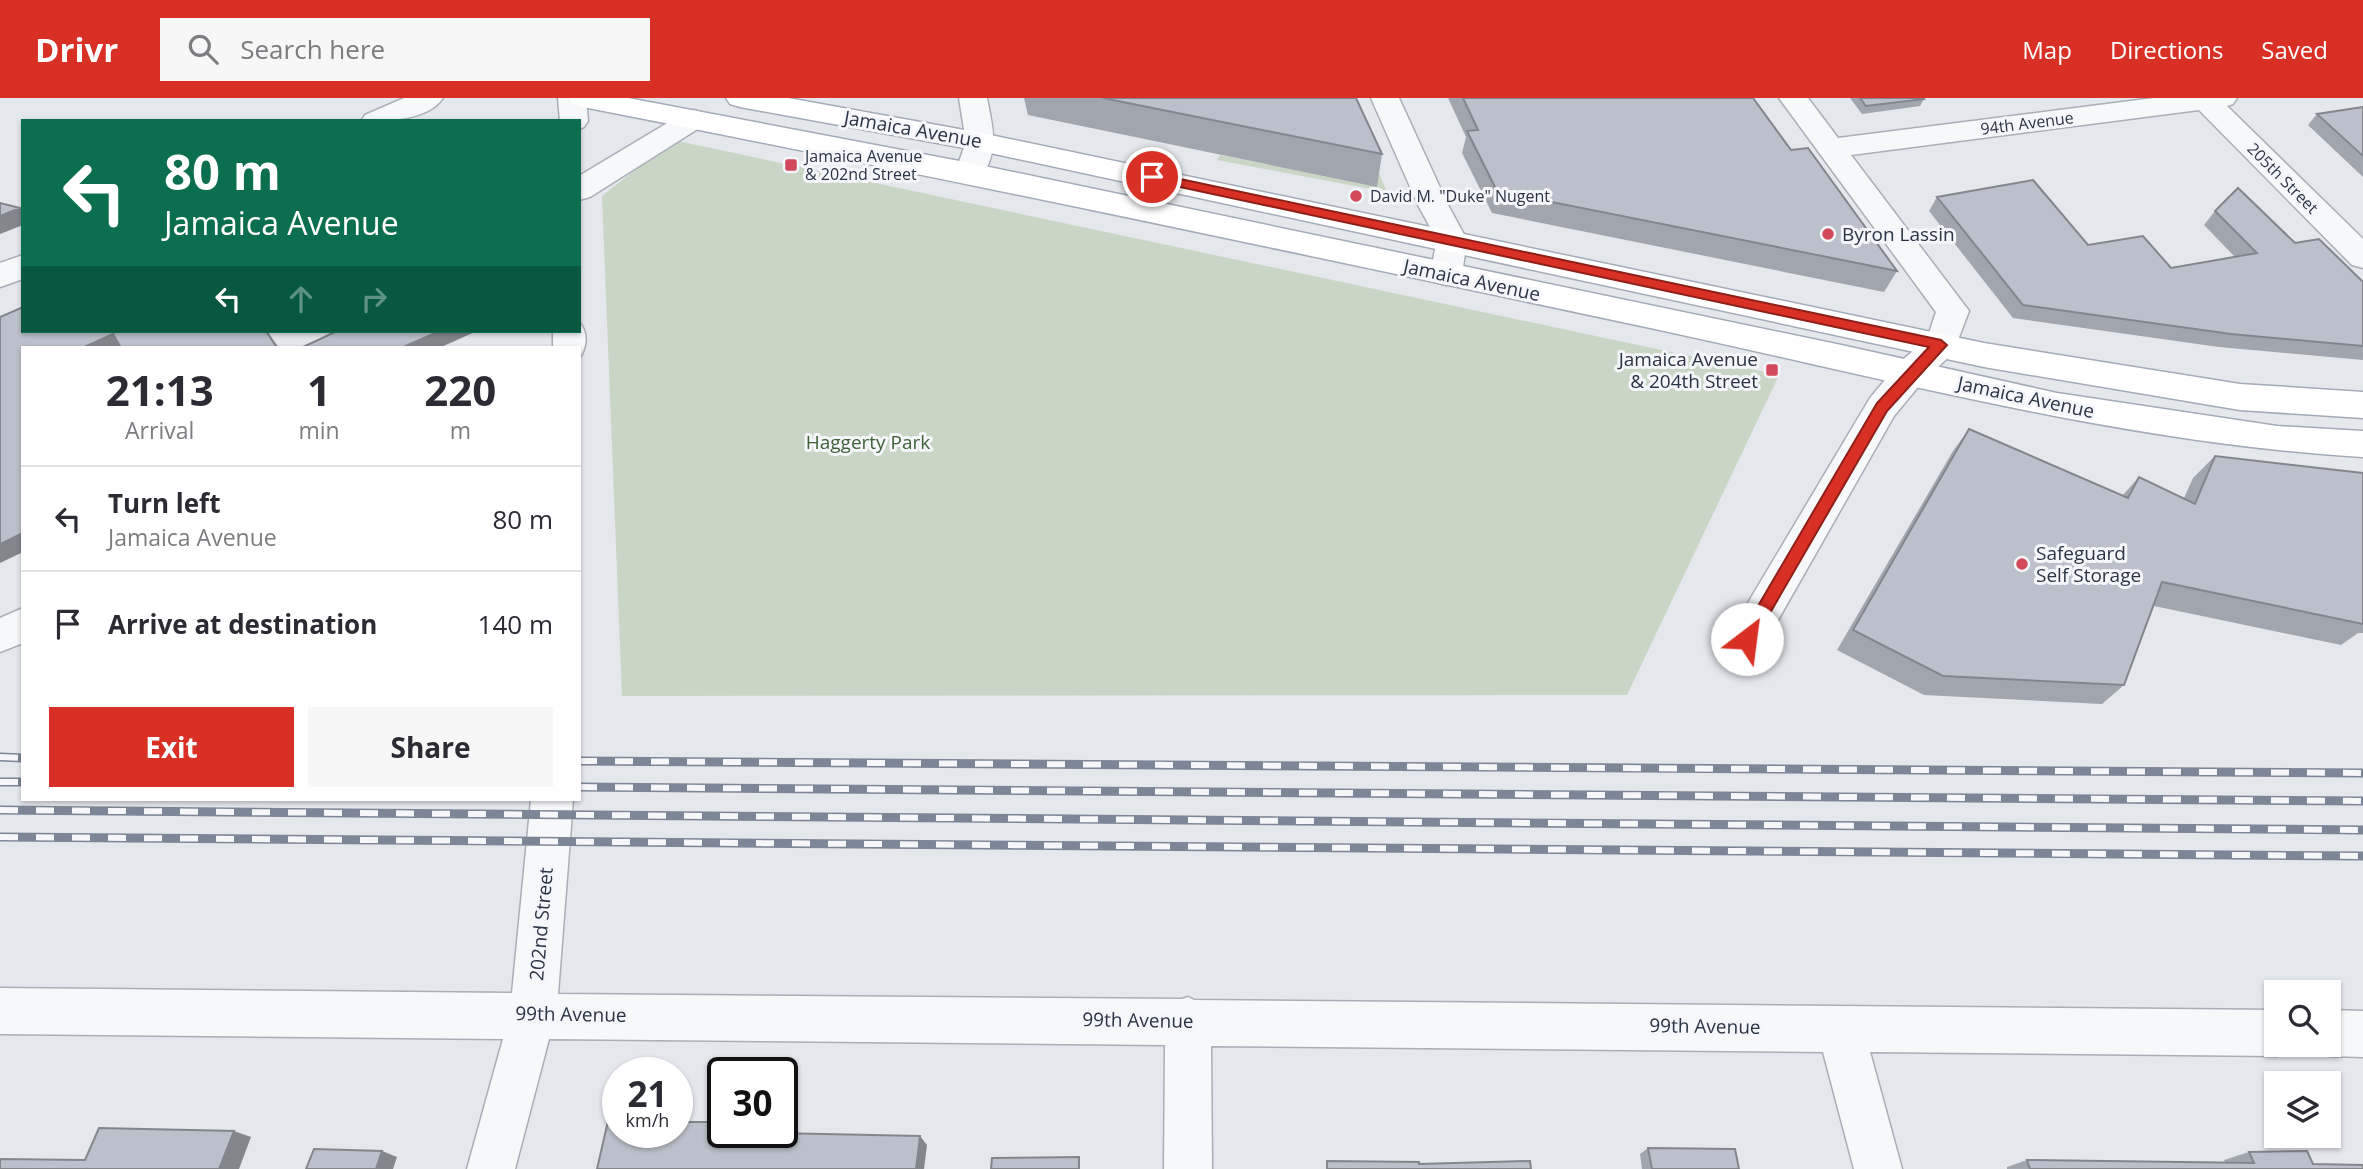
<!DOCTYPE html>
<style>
:root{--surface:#fff;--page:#f7f7f7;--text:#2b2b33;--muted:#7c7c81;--line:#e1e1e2;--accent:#d93025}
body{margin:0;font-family:"Open Sans",sans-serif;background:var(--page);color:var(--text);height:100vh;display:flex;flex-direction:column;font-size:26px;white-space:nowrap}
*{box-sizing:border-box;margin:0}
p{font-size:23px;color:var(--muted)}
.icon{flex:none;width:38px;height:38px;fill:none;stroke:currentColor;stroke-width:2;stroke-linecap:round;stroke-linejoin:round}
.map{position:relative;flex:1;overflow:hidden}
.drawer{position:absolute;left:21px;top:248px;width:560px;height:455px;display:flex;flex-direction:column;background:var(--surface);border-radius:0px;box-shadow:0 2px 5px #0004}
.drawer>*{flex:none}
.banner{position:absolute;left:21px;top:21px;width:560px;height:214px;border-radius:0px;box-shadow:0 2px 5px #0004;background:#0b6e4f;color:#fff;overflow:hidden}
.controls{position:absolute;left:2264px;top:882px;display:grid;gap:14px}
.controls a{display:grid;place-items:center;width:77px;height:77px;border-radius:0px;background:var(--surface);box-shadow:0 2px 5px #0004;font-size:35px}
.speed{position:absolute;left:602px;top:959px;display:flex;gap:14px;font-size:35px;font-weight:700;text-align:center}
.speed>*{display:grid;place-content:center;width:91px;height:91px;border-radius:50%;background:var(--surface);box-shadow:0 2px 5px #0004;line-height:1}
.speed small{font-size:18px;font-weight:400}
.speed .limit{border:4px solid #111;border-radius:10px;background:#fff;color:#111}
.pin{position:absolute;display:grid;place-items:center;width:60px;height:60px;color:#fff;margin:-30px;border:4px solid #fff;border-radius:50%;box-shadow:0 2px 7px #0007}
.me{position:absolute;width:77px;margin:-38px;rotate:30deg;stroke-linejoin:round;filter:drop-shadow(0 0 5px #0008)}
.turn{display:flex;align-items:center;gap:24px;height:147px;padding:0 28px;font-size:32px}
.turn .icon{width:91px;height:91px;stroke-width:2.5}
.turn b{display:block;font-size:49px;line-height:60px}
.lanes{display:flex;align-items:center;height:66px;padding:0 28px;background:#0003;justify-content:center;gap:35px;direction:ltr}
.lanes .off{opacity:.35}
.eta{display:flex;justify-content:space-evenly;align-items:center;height:119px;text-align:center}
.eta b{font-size:42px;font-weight:700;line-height:49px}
.action{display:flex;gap:14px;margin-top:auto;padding:14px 28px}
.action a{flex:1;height:80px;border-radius:0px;background:var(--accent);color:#fff;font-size:28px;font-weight:700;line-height:80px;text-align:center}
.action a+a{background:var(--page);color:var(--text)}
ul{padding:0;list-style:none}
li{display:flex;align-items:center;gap:21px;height:105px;padding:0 28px;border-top:2px solid var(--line)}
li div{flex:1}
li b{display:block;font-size:26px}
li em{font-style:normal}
header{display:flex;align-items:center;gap:42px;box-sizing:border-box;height:98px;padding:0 35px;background:var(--accent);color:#fff}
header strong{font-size:33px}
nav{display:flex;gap:38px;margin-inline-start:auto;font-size:24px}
.search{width:490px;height:63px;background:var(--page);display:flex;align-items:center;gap:18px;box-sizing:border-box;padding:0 24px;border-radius:0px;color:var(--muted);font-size:26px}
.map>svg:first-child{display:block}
.green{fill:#c9d6c5}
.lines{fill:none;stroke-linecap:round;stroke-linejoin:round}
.street-casing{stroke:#a9aeb7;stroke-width:3}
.primary-casing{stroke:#a3abb8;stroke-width:3}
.street{fill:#f7f8fa;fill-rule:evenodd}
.primary{fill:#fff;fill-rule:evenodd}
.rail-casing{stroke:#7d8696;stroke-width:9}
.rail{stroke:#f4f6f9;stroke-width:6;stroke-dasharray:18;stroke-linecap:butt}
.wall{fill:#a1a5ae}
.shaded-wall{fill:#83868d}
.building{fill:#bbc0ca;stroke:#83868d;stroke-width:2}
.route{fill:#d93025;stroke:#8d1f18;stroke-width:2}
.poi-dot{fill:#d1495b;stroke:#f4f6f9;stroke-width:2.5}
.labels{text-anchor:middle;stroke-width:6;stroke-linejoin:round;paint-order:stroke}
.far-street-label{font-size:16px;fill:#2b3445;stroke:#f4f6f9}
.far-poi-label{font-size:16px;fill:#2b3445;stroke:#f4f6f9;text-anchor:start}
.street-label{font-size:19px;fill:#2b3445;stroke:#f4f6f9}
.poi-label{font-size:19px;fill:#2b3445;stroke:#f4f6f9;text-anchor:start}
.park-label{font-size:19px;fill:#3f6138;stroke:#f4f6f9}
</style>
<header>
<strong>Drivr</strong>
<div class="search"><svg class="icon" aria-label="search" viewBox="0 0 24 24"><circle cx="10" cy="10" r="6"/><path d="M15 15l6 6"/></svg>Search here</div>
<nav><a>Map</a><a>Directions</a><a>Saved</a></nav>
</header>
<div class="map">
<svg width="2363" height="1071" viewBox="0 0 2363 1071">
<rect width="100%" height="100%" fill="#e4e7ec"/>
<path class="green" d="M1358,25L1387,94L1217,62L1220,57L1378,88L1351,26Z
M673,42L1779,277L1627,597L622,598L602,98Z"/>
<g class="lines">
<defs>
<path id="street" d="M404,0H443C428,23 385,23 361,23L365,17Z
M558,0H586L588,23L584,29L579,31V23H560Z
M959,0H987C993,33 1000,51 980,82L970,85L960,82L955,75L966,44Z
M1371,0H1399L1448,107L1467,142L1462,176L1457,184L1446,187L1435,184L1430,176L1437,142L1418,107Z
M1779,0H1808L1838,40L2154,0H2237L2233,6L2227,8L2363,141V170L2352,167L2199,12L1851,57L1969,213L1953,255L1923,283L1894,318L1761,552L1747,557L1733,552L1728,541L1733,530L1870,300L1899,265L1927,241L1936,214Z
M694,12L704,15L708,21L704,27L590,99L579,102V78L684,15Z
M23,157V181L0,189V165Z
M579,224C588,234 587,247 581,258L579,250H553V233H579Z
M23,510V545L0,554V520Z
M531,702H573L558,896L1182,901L1188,899L1194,902L2277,912V947H2295L2293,951L2277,958L1870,954L1902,1071H1854L1823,954L1211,948L1212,1071H1164L1165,947L549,941L515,1071H467L503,941L0,936V890L512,895Z
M2329,912L2363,913V959L2329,958L2313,951L2311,947H2329Z"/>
<path id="primary" d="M569,0H628L970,65L1846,248L2057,295L2277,328L2363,333V359C2123,345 1889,281 1655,231C1298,155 941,79 583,9L573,6Z
M726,0H788L981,35L1984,245L2240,286L2363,294V320L2240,312L1984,269L981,53L740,9L730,6Z"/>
</defs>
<use href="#street" class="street-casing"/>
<use href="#primary" class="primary-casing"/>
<use href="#street" class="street"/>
<use href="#primary" class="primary"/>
<defs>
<path id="rail" d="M0,659L23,660
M579,663L2363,675
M0,684H23
M579,689L2363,703
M0,712L2363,732
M0,739L2363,758"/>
</defs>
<use href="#rail" class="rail-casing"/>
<use href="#rail" class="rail"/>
</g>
<path class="wall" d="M1024,0H1356L1382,56L1377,89L1028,17Z
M1448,0H1753L1791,52L1897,173L1884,194L1492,115L1462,55L1466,39Z
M1850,0H1923L1924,1L1920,8L1862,16Z
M2363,9V79L2308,27L2317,16Z
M1937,99L2088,147L2171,170L2235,159L2204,127L2215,113L2295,145L2363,184V262L2219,249L2013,220L1929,113Z
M1969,331L2122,398L2139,379L2184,400L2193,380L2215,358L2363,375V535H2358L2341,547L2154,508L2124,587L2102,606L1924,597L1837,552L1953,353Z
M1648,1050L1739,1071H1642L1640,1056Z
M2249,1054L2313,1066L2363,1071H2007V1069L2027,1062L2225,1064L2224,1062Z"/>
<path class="shaded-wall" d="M20,110L23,113V127L0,136V118Z
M266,233H267L279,250H277Z
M440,233H477L439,250H401Z
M113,236L124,250H82Z
M23,435V454L0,465V446Z
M234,1033L251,1039L239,1071H219Z
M920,1038L927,1047L924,1071H916Z
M382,1053L397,1059L393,1071H376Z"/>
<path class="building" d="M1103,0H1356L1382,56Z
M1463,0H1753L1791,52L1808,50L1897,173L1497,93L1467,33L1478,32Z
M1860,0H1923L1924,1L1866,8Z
M2363,9V58L2317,16Z
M2033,82L2088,147L2143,138L2171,170L2257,155L2215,113L2238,90L2295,145L2319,141L2363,184V248L2231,236L2023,207L1937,99Z
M0,105L20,110L0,118Z
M23,209V233H266L277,250H121L113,236L82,250H23V435L0,446V219Z
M337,233H440L401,250H301Z
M1969,331L2128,400L2139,379L2195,406L2215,358L2363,375V526L2162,484L2124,587L1943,578L1853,532Z
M608,1023H618V1034H677V1024H723V1034L920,1038L916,1071H597Z
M99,1030L234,1033L219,1071H0V1061L85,1062Z
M1648,1050L1735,1051L1739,1071H1652Z
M314,1051L382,1053L376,1071H306Z
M2307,1053L2313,1066L2363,1067V1071H2030L2027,1062L2254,1065L2249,1054Z
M1079,1059V1071H991L992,1060Z
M1327,1063L1419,1064V1066L1530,1063L1531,1071H1327Z"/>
<path class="route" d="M1152,75L1941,242L1947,247L1887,313L1752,546H1741L1739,541L1741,537L1877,305L1929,249L1147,82V77Z"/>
<g class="poi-dot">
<rect x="784" y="60" width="14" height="14" rx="3.5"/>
<circle cx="1356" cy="98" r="7"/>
<circle cx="1828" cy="136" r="7"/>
<rect x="1765" y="265" width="14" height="14" rx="3.5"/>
<circle cx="2022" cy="466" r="7"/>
</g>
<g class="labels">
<g class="far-street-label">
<text transform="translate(2027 25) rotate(-7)" y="6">94th Avenue</text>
<text transform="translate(2283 80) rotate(45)" y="6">205th Street</text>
</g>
<g class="far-poi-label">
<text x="805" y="64">Jamaica Avenue<tspan x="805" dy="18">&amp; 202nd Street</tspan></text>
<text x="1370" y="104">David M. "Duke" Nugent</text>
</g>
<g class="street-label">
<text transform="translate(913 31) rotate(10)" y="7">Jamaica Avenue</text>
<text transform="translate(1472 182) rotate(12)" y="7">Jamaica Avenue</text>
<text transform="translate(2026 299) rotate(12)" y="7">Jamaica Avenue</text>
<text transform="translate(541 826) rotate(-85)" y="7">202nd Street</text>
<text transform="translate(571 916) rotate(1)" y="7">99th Avenue</text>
<text transform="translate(1138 922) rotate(1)" y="7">99th Avenue</text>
<text transform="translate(1705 928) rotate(1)" y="7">99th Avenue</text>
</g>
<g class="poi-label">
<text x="1842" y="143">Byron Lassin</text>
<text x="1758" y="268" text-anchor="end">Jamaica Avenue<tspan x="1758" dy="22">&amp; 204th Street</tspan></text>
<text x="2036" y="462">Safeguard<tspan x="2036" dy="22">Self Storage</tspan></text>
</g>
<g class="park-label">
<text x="868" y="351">Haggerty Park</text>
</g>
</g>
</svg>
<div class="controls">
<a><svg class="icon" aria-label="search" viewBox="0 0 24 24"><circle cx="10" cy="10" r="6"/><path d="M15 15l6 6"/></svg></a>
<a><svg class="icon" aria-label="layers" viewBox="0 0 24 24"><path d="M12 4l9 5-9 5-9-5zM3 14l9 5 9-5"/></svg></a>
</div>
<div class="speed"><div>21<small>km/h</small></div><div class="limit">30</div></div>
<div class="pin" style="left:1152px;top:79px;background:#d93025"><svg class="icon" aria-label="arrive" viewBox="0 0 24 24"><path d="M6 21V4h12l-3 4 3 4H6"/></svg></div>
<svg class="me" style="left:1747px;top:541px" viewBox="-20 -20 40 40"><circle r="19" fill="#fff"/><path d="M0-13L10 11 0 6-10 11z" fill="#d93025"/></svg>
<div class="banner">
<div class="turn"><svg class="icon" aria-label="left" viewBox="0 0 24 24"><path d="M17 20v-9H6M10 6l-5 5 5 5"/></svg><div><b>80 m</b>Jamaica Avenue</div></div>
<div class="lanes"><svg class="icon" aria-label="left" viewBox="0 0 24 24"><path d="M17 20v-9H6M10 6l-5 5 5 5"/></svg><svg class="icon off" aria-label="ahead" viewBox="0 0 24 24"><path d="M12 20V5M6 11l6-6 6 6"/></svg><svg class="icon off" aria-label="right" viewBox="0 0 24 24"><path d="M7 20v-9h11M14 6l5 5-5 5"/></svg></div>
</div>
<section class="drawer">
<div class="eta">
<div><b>21:13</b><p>Arrival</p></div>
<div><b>1</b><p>min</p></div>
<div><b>220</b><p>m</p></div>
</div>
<ul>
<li><svg class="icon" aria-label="left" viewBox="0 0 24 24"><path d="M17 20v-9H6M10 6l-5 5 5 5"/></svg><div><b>Turn left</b><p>Jamaica Avenue</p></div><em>80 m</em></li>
<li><svg class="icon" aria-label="arrive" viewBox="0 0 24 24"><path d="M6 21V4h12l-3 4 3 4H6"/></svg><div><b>Arrive at destination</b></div><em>140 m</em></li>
</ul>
<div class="action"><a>Exit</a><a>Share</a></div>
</section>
</div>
